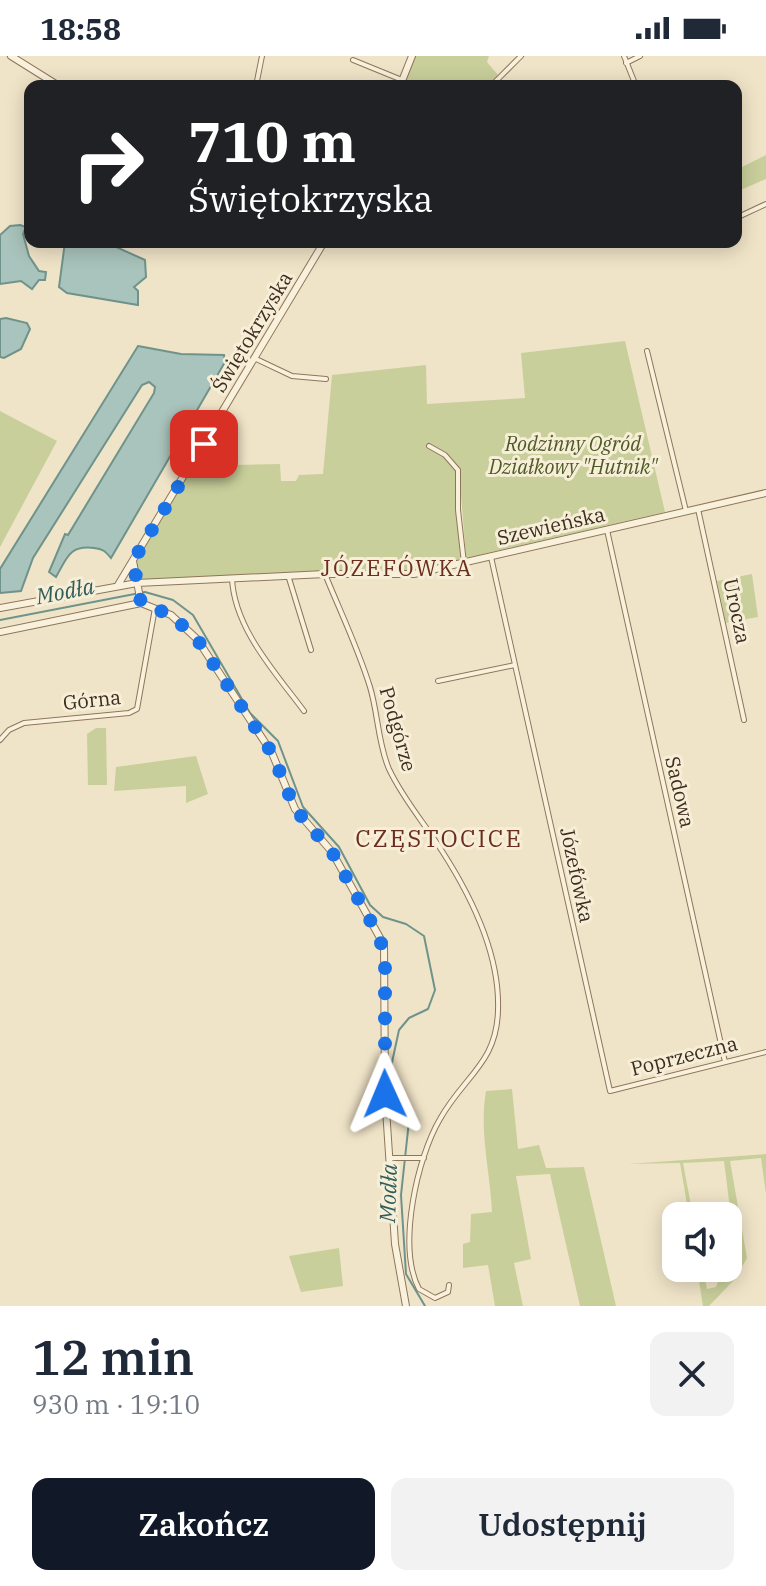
<!DOCTYPE html>
<html lang="pl">
<meta charset="utf-8">
<style>
:root{--surface:#fff;--page:#f2f2f3;--text:#1f2937;--muted:#747a83;--accent:#111827}
body{margin:0;font-family:"IBM Plex Serif",serif;background:var(--page);color:var(--text);height:100vh;display:flex;flex-direction:column;font-size:30px;white-space:nowrap}
*{box-sizing:border-box;margin:0}
p{font-size:26px;color:var(--muted)}
.icon{flex:none;width:44px;height:44px;fill:none;stroke:currentColor;stroke-width:2;stroke-linecap:round;stroke-linejoin:round}
.map{position:relative;height:1250px;overflow:hidden}
.side{display:flex;flex-direction:column;background:var(--surface);flex:1}
.side>*{flex:none}
.top-card{position:absolute;left:24px;top:24px;width:718px;height:168px;border-radius:16px;box-shadow:0 4px 20px #0003;background:#202124;color:#fff;overflow:hidden}
.controls{position:absolute;left:662px;top:1146px;display:grid;gap:16px}
.controls a{display:grid;place-items:center;width:80px;height:80px;border-radius:16px;background:var(--surface);box-shadow:0 4px 20px #0003;font-size:40px}
.pin{position:absolute;display:grid;place-items:center;width:68px;height:68px;color:#fff;margin:-34px;border-radius:16px;box-shadow:0 4px 12px #0006}
.me{position:absolute;width:88px;margin:-44px;rotate:359deg;stroke-linejoin:round;filter:drop-shadow(0 0 6px #0008)}
.turn{display:flex;align-items:center;gap:28px;height:168px;padding:0 32px;font-size:36px}
.turn .icon{width:104px;height:104px;stroke-width:2.5}
.turn b{display:block;font-size:56px;line-height:68px}
.round{display:grid;place-items:center;flex:none;width:84px;height:84px;border-radius:16px;background:var(--page)}
.headline{display:flex;align-items:center;justify-content:space-between;height:136px;padding:0 32px}
h1{font-size:48px;font-weight:600;line-height:60px}
.cta{display:flex;gap:16px;margin-top:auto;padding:16px 32px}
.cta a{flex:1;height:92px;border-radius:16px;background:var(--accent);color:#fff;font-size:32px;font-weight:600;line-height:92px;text-align:center}
.cta a+a{background:var(--page);color:var(--text)}
.status{display:flex;justify-content:space-between;align-items:center;height:56px;padding:0 40px;background:var(--surface);direction:ltr}
.status svg{height:22px;fill:currentColor}
.map>svg:first-child{display:block}
.green{fill:#c9cf9b}
.water{fill:#a9c4bc;stroke:#6f938a;stroke-width:2}
.lines{fill:none;stroke-linecap:round;stroke-linejoin:round}
.stream{stroke:#6f938a;stroke-width:2}
.minor-casing{stroke:#8d765c;stroke-width:6}
.tertiary-casing{stroke:#8d765c;stroke-width:8}
.minor{stroke:#faf1dc;stroke-width:4}
.tertiary{stroke:#faf1dc;stroke-width:6}
.route{stroke:#1a73e8;stroke-width:14;stroke-dasharray:0 25.2}
.labels{text-anchor:middle;stroke-width:6;stroke-linejoin:round;paint-order:stroke}
.street-label{font-size:20px;fill:#3d2e20;stroke:#f7eed8}
.park-label{font-size:20px;font-style:italic;fill:#4d5a26;stroke:#f7eed8}
.neighbourhood-label{font-size:22px;letter-spacing:2px;fill:#6b2e1e;stroke:#f7eed8}
.water-label{font-size:22px;font-style:italic;fill:#2f5d5a;stroke:#f7eed8}
.quarter-label{font-size:24px;letter-spacing:2px;fill:#6b2e1e;stroke:#f7eed8}
</style>
<div class="status"><b>18:58</b><svg viewBox="0 0 49 12"><path d="M0 12V9h3v3zM5 12V6h3v6zM10 12V3h3v9zM15 12V0h3v12zM26 1h20v11H26zM47 4h2v5h-2z"/></svg></div>
<div class="map">
<svg width="766" height="1250" viewBox="0 0 766 1250">
<rect width="100%" height="100%" fill="#f0e4c8"/>
<path class="green" d="M412,0H489L487,6L498,19L491,30H400Z
M766,99V123L736,136V114Z
M625,285L665,456L466,502L459,413L458,454L464,507L414,518H325L137,527L133,505L191,410L280,408L281,425H296L299,419L323,418L332,319L426,309L427,348L525,342L521,297Z
M0,355L57,385L0,491Z
M752,518L758,561L726,567L717,525Z
M96,672H106L107,729H88L87,678Z
M196,700L208,738L186,747V730L114,735L116,711Z
M512,1033L518,1093L539,1089L546,1112L584,1111L616,1250H580L550,1118L516,1120L531,1203L514,1207L523,1250H495L488,1209L463,1212V1188L470,1186L471,1158L492,1156C490,1114 479,1076 486,1035Z
M766,1098V1138L761,1102L730,1105L747,1202L735,1223L709,1250H703L697,1212H703L707,1233L716,1231L723,1212H728L733,1177L724,1105L683,1107L693,1160H689L680,1107L628,1108Z
M339,1192L343,1230L301,1236L289,1200Z"/>
<path class="water" d="M20,169L26,171L23,178L29,200L39,215L46,216L45,224H39L32,233L21,225L0,228V179L10,170Z
M65,186L114,190L145,204L146,221L134,231L138,235V249L67,237L59,231Z
M6,262L27,267L30,273L21,293L4,302L0,301V263Z
M138,290L181,298L224,299L225,306L111,502C105,495 103,493 94,492C69,489 67,502 56,521L49,516L65,478L68,479L154,337L155,331L149,326L142,329L33,502L21,535L0,537V513Z"/>
<g class="lines">
<path class="stream" d="M0,564L145,536L173,544L193,559L250,657L278,685L303,751L339,791L370,849L383,861L406,868L424,880L435,934L428,953L409,962L399,974L391,1011L404,1040L409,1065L401,1139L406,1218L425,1250"/>
<defs>
<path id="minor" d="M624,0L636,30
M353,4L402,24
M626,7L640,0
M256,30L262,0
M491,30L521,0
M736,162L766,148
M226,188L227,186
M647,295L686,455
M254,302L292,320L326,323
M429,390L445,399L458,414V454L464,507
M698,453L744,664
M607,474L725,1006
M491,501L610,1035L766,996
M325,518C340,555 358,592 370,631C378,657 378,688 389,713C403,743 425,768 442,795C471,840 500,899 498,954C497,1007 464,1020 440,1063C417,1102 397,1191 419,1233L435,1242L448,1236L449,1229
M288,519L311,594
M232,522C234,572 275,616 304,655
M438,625L515,609
M0,684L9,674L24,667L129,657L137,653L155,552
M390,1102H424"/>
<path id="tertiary" d="M11,0L59,30
M400,30L412,0
M133,505L141,547
M118,529L324,186
M141,547L171,559L197,583L272,697L295,753L332,796L384,889L385,1038L395,1188L406,1250
M0,552L137,527L325,518H414L766,437
M0,576L141,547"/>
</defs>
<use href="#minor" class="minor-casing"/>
<use href="#tertiary" class="tertiary-casing"/>
<use href="#minor" class="minor"/>
<use href="#tertiary" class="tertiary"/>
</g>
<g class="lines">
<path class="route" d="M204,388L133,505L141,547L171,559L197,583L272,697L295,753L332,796L380,882L385,907V1038"/>
</g>
<g class="labels">
<g class="street-label">
<text transform="translate(252 276) rotate(-59)" y="7">Świętokrzyska</text>
<text transform="translate(551 470) rotate(-13)" y="7">Szewieńska</text>
<text transform="translate(737 555) rotate(78)" y="7">Urocza</text>
<text transform="translate(92 644) rotate(-6)" y="7">Górna</text>
<text transform="translate(398 673) rotate(74)" y="7">Podgórze</text>
<text transform="translate(680 736) rotate(77)" y="7">Sadowa</text>
<text transform="translate(577 819) rotate(78)" y="7">Józefówka</text>
<text transform="translate(684 1000) rotate(-14)" y="7">Poprzeczna</text>
</g>
<g class="park-label">
<text x="573" y="395">Rodzinny Ogród<tspan x="573" dy="23">Działkowy "Hutnik"</tspan></text>
</g>
<g class="neighbourhood-label">
<text x="397" y="520">JÓZEFÓWKA</text>
</g>
<g class="water-label">
<text transform="translate(65 535) rotate(-11)" y="8">Modła</text>
<text transform="translate(388 1137) rotate(-88)" y="8">Modła</text>
</g>
<g class="quarter-label">
<text x="439" y="791">CZĘSTOCICE</text>
</g>
</g>
</svg>
<div class="controls">
<a><svg class="icon" aria-label="sound" viewBox="0 0 24 24"><path d="M4 9h4l5-4v14l-5-4H4zM17 9q2 3 0 6"/></svg></a>
</div>
<div class="pin" style="left:204px;top:388px;background:#d93025"><svg class="icon" aria-label="arrive" viewBox="0 0 24 24"><path d="M6 21V4h12l-3 4 3 4H6"/></svg></div>
<svg class="me" style="left:385px;top:1038px" viewBox="-20 -20 40 40"><path d="M0-17L14 15 0 8-14 15z" fill="#1a73e8" stroke="#fff" stroke-width="4"/></svg>
<div class="top-card">
<div class="turn"><svg class="icon" aria-label="right" viewBox="0 0 24 24"><path d="M7 20v-9h11M14 6l5 5-5 5"/></svg><div><b>710 m</b>Świętokrzyska</div></div>
</div>
</div>
<section class="side">
<div class="headline"><div><h1>12 min</h1><p>930 m · 19:10</p></div><a class="round"><svg class="icon" aria-label="close" viewBox="0 0 24 24"><path d="M6 6l12 12M18 6L6 18"/></svg></a></div>
<div class="cta"><a>Zakończ</a><a>Udostępnij</a></div>
</section>
